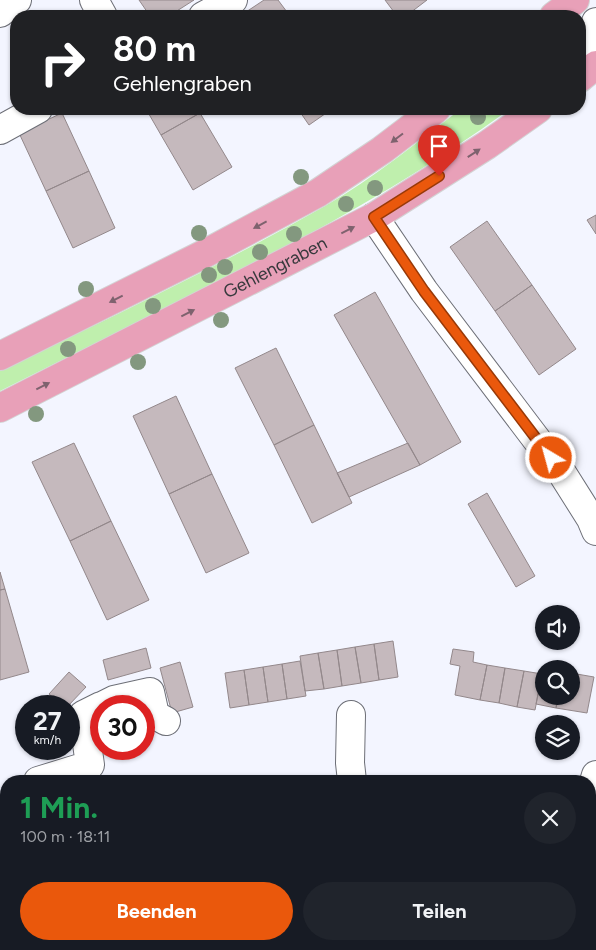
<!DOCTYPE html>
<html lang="de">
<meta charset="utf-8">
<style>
:root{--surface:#171b24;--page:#20242c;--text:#f1f3f6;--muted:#9ea1a6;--accent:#ea580c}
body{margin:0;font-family:Figtree,sans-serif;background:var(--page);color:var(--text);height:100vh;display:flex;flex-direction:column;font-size:19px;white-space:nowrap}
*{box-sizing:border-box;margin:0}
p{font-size:16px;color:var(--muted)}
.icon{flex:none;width:28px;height:28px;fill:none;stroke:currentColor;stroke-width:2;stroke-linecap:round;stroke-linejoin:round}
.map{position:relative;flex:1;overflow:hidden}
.side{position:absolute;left:0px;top:775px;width:596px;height:175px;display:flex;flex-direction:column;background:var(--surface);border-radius:20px 20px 0 0;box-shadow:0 1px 4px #0004}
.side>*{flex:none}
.hud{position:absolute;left:10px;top:10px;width:576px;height:105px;border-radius:20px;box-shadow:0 1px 4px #0004;background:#202124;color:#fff;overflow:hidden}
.controls{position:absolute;left:535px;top:605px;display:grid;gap:10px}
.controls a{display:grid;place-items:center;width:45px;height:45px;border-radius:50%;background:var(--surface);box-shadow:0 1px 4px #0004;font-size:25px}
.speed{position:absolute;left:15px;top:695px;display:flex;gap:10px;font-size:25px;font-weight:700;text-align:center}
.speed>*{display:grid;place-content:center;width:65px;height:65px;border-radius:50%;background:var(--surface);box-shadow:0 1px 4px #0004;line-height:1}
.speed small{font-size:12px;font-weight:400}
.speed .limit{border:8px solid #d22;background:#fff;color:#111}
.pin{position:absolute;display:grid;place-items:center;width:42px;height:42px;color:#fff;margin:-51px -21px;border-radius:50% 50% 50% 0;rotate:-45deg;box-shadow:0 0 5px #0007}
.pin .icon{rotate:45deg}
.me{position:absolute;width:55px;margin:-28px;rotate:323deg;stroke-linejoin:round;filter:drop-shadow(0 0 4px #0008)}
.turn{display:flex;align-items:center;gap:18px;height:105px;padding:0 20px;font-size:22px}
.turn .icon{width:65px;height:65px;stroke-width:2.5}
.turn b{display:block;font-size:35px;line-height:42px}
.round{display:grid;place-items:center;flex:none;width:52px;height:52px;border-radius:26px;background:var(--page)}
.overview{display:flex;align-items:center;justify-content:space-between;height:85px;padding:0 20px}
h1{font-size:30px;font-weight:700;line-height:38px;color:#1e9e55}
.primary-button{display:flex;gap:10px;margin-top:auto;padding:10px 20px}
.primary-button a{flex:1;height:58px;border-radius:30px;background:var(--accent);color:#fff;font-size:20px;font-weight:700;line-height:58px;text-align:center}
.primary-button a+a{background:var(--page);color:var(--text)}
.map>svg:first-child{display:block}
.green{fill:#bfefad}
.building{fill:#c5b9bd;stroke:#93888b}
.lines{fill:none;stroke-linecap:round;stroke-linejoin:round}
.minor-casing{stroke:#6d6f77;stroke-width:30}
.major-casing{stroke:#d3d3d4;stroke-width:30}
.minor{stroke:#fff;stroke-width:28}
.major{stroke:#e8a0b8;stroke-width:28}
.tree{fill:#83987f}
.oneway{fill:#7e626e}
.route-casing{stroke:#983908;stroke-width:12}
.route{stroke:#ea580c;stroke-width:9}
.labels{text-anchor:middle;stroke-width:4.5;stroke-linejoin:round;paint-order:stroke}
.street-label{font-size:18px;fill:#38393d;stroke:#f3f5ff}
</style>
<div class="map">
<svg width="596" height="950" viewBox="0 0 596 950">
<rect width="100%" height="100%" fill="#f3f5ff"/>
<path class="green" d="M461,109H510C352,224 174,303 0,391V371C109,318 220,266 325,206C374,178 417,142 461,109Z"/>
<path class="building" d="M139,0H194L169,16H150Z
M264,0H278L290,16H240Z
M385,0H427L406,16H397Z
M146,109H198L200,113L161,135Z
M298,109H332L309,125Z
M62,113L89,171L46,191L19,133Z
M200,113L232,167L193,190L161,135Z
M89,171L115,228L73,248L46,191Z
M596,215V234L587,220Z
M487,221L532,285L495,311L450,247Z
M532,285L576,349L539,375L495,311Z
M375,292L461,442L420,465L334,315Z
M276,348L314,425L274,445L235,368Z
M176,396L212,474L169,494L133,416Z
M314,425L352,503L312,523L274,445Z
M74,443L111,521L70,541L32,462Z
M408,443L420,465L349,497L337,473Z
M212,474L249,553L206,573L169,494Z
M487,493L535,576L516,587L468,504Z
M111,521L149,600L107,620L70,541Z
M0,572L5,589L0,590Z
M5,589L29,672L0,680V590Z
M393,641L398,677L379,680L374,644Z
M374,644L379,680L361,683L355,647Z
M355,647L361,683L342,686L337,650Z
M146,648L151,668L108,680L103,660Z
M453,649L474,652L473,662L487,665L480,700L455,695L460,666L450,664Z
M337,650L342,686L324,689L318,653Z
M318,653L324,689L305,691L300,656Z
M300,661L306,696L287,699L282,664Z
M180,662L193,707L172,713L160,668Z
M282,664L287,699L268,702L263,667Z
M487,665L505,668L499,703L480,700Z
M263,667L268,702L249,705L244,670Z
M505,668L524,671L517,707L499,703Z
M543,668L546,669H544V696H558L556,708L536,704Z
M244,670L249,705L230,708L225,673Z
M524,671L542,674L535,710L517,707Z
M69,672L86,687L68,706H63L49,694Z
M571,673L594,677L587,713L556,708L558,696H571Z
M69,944H122L103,950H71Z
M122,944L124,950H103Z"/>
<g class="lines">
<defs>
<path id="minor" d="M94,0L103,16
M0,13L17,0
M203,16L233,0
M596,22C593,31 592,40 596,49
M0,130L38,109
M374,217L424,291L562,473L591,519L596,531
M102,706L114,700L150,692L155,715L166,721
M351,715L350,763L352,781
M38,781L90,765L83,715L101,706
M590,795L596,775
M0,816L6,810
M555,944L556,950"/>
<g id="major">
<path d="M554,16L575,0"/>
<path d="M580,78L596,65"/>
<path d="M0,356L208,252L318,193L382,150L436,109"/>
<path id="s1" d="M0,408L374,217L487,145L538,109"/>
</g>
</defs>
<use href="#minor" class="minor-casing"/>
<use href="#major" class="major-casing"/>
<use href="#minor" class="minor"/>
<use href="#major" class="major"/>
</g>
<g class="tree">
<circle cx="478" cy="117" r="8"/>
<circle cx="445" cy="142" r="8"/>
<circle cx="301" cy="177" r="8"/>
<circle cx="375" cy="188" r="8"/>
<circle cx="346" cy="204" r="8"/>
<circle cx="199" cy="233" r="8"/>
<circle cx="294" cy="234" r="8"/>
<circle cx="260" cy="252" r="8"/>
<circle cx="225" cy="267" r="8"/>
<circle cx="209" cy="275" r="8"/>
<circle cx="86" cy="289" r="8"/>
<circle cx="153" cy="306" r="8"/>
<circle cx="221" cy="320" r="8"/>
<circle cx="68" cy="349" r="8"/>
<circle cx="138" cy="362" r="8"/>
<circle cx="36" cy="414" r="8"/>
</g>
<defs><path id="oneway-solid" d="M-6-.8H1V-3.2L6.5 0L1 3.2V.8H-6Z" transform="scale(1.25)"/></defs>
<g class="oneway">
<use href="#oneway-solid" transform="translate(397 138) rotate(143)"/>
<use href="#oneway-solid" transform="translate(474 153) rotate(-33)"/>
<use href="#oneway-solid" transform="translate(260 225) rotate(152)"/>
<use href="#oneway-solid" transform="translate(348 230) rotate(-27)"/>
<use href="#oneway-solid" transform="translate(116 299) rotate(153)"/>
<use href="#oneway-solid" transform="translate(188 313) rotate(-27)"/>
<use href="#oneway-solid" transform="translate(43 386) rotate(-27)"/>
</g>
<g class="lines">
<defs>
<path id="route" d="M439,176L374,217L424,291L551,458"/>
</defs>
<use href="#route" class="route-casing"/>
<use href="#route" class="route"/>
</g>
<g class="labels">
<g class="street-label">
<text dy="6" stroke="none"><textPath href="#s1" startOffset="309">Gehlengraben</textPath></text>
</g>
</g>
</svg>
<div class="controls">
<a><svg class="icon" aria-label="sound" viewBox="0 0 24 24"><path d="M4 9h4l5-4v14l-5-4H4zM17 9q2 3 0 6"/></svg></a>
<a><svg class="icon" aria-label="search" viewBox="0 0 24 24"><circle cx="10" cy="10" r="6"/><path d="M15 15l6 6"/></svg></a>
<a><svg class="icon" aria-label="layers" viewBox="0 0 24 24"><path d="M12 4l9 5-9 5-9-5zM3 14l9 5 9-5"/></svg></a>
</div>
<div class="speed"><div>27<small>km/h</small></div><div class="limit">30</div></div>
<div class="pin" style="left:439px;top:176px;background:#d93025"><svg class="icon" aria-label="arrive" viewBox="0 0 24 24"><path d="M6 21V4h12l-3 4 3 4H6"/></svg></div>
<svg class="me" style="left:551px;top:458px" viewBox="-20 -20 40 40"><circle r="17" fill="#ea580c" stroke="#fff" stroke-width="3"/><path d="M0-11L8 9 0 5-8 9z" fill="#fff"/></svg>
<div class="hud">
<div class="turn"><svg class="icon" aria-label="right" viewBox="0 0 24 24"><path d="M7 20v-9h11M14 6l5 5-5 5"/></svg><div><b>80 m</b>Gehlengraben</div></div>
</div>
<section class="side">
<div class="overview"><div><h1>1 Min.</h1><p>100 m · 18:11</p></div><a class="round"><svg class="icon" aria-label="close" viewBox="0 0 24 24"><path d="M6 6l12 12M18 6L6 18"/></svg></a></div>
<div class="primary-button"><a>Beenden</a><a>Teilen</a></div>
</section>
</div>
